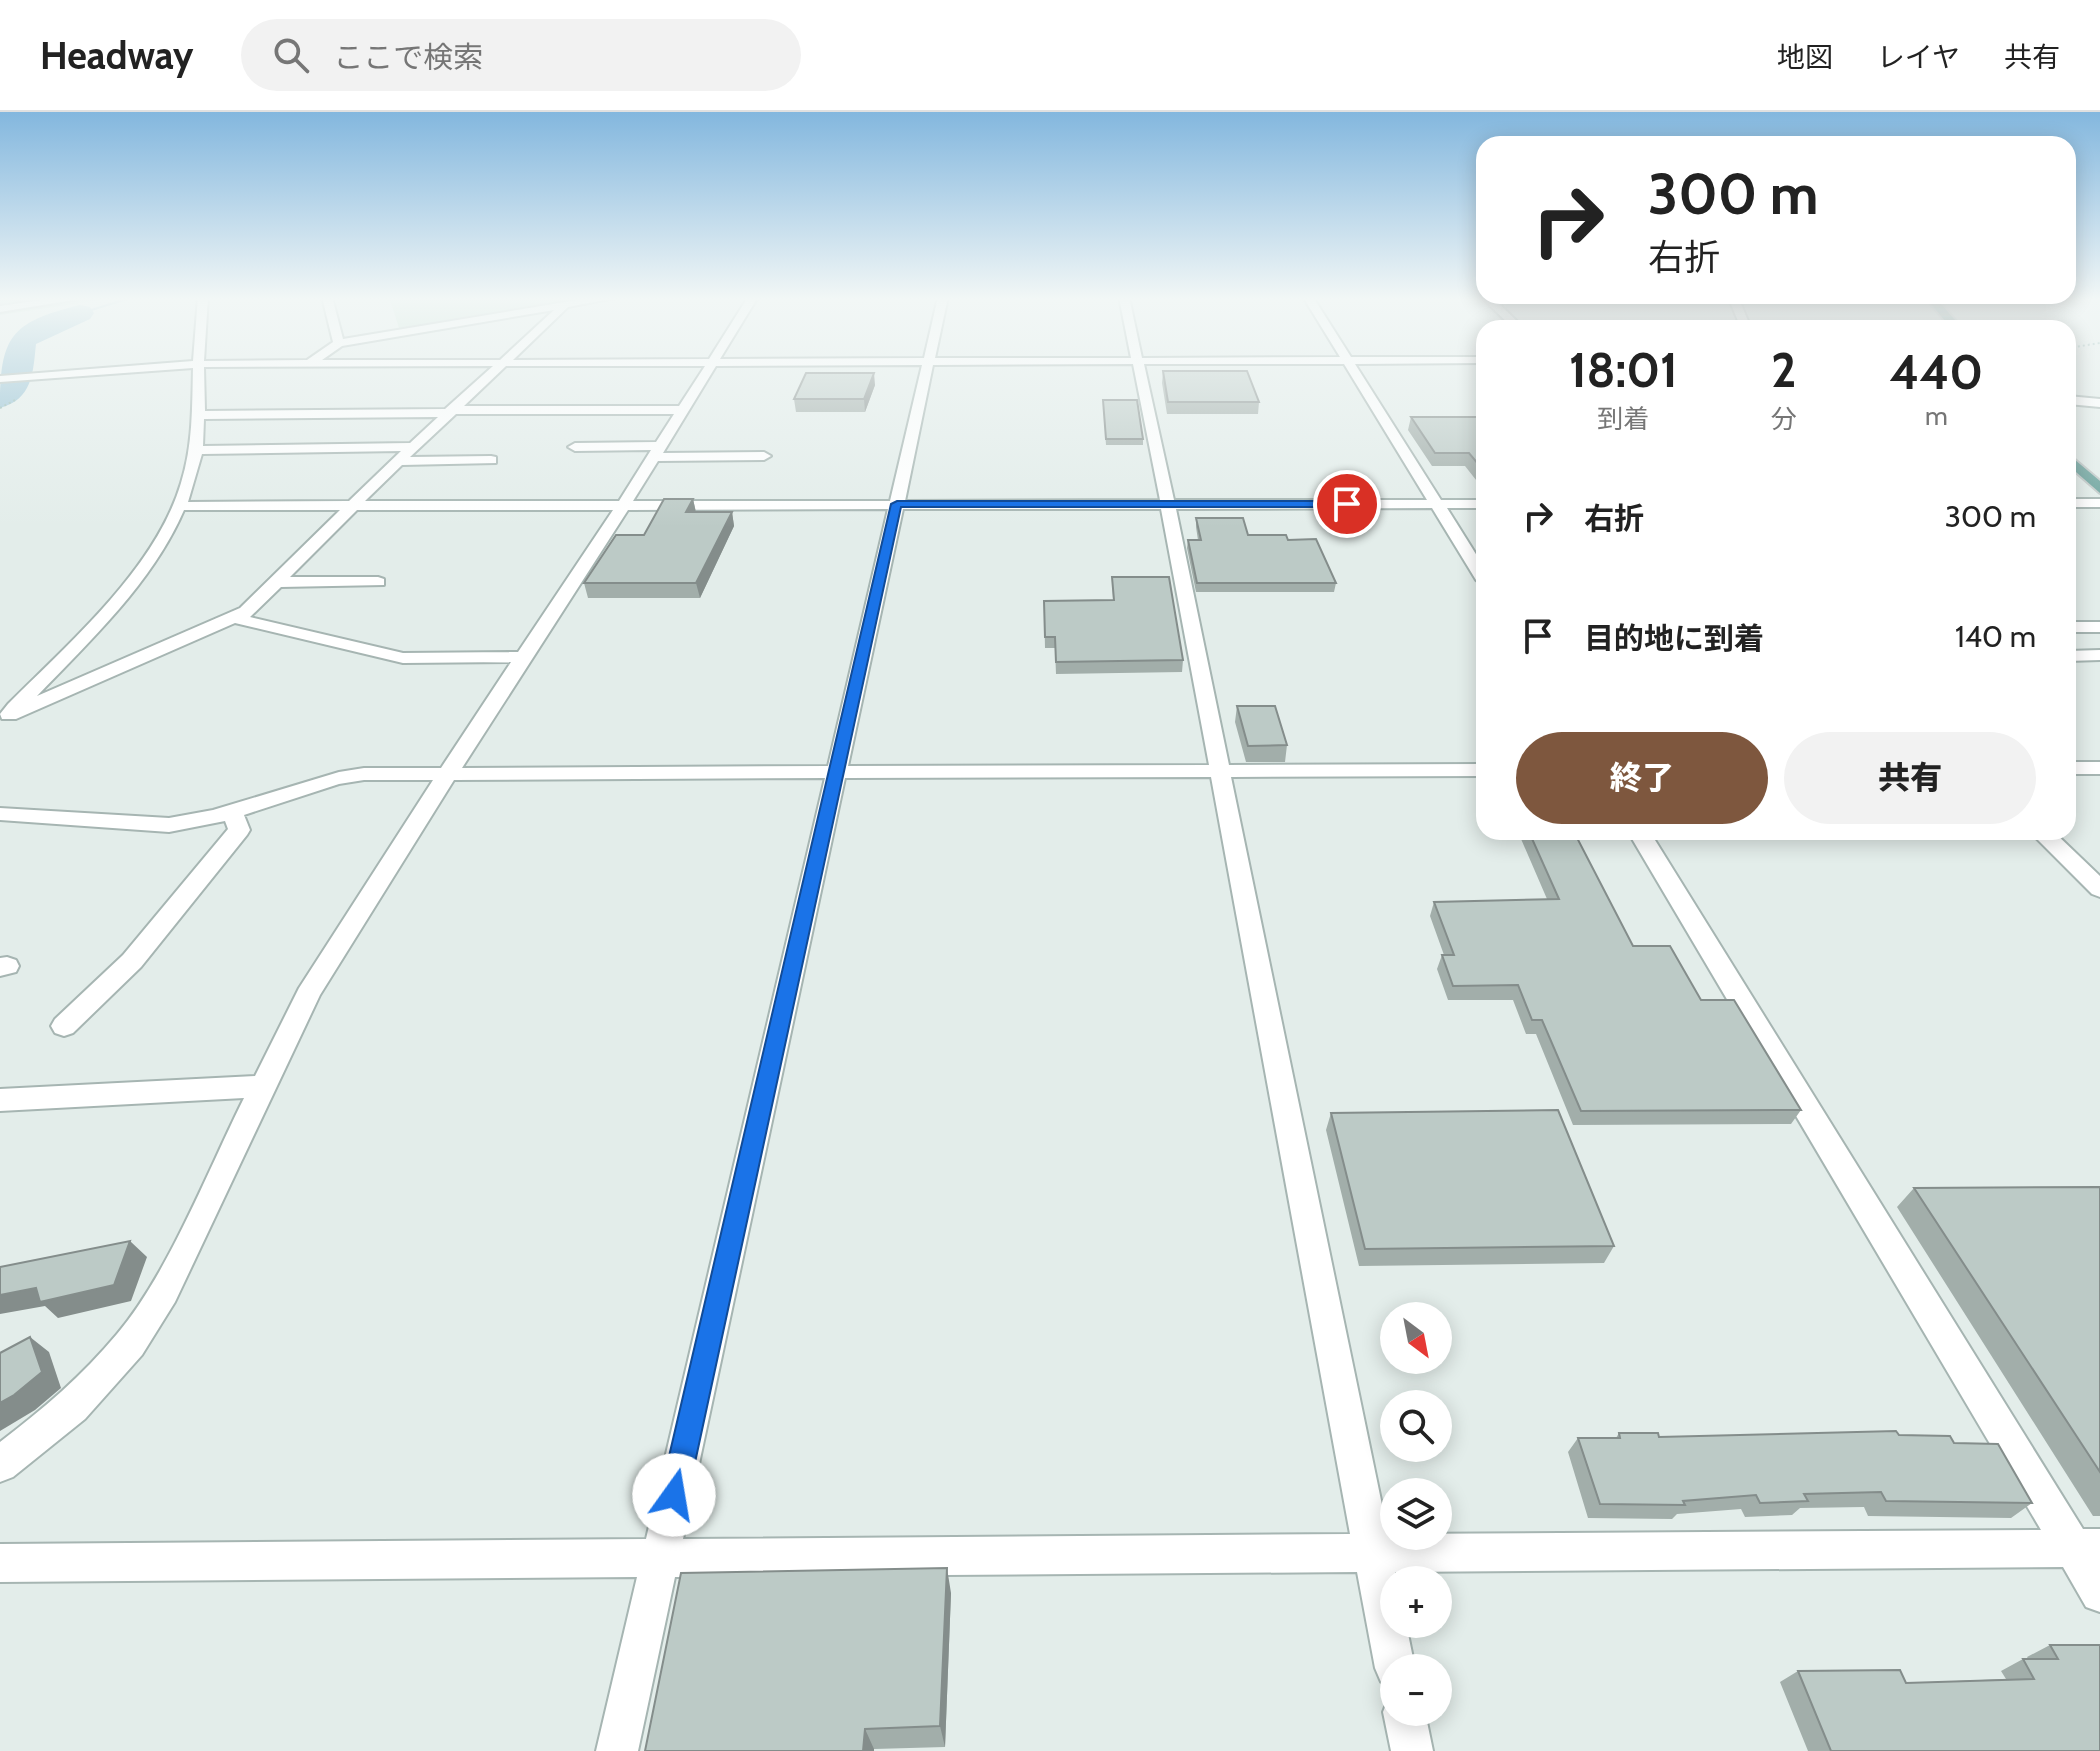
<!DOCTYPE html>
<html lang="ja">
<meta charset="utf-8">
<style>
:root{--surface:#fff;--page:#f2f2f2;--text:#222;--muted:#767676;--line:#e0e0e0;--accent:#7e573e}
body{margin:0;font-family:Cabin,"Noto Sans JP",sans-serif;background:var(--page);color:var(--text);height:100vh;display:flex;flex-direction:column;font-size:30px;white-space:nowrap}
*{box-sizing:border-box;margin:0}
p{font-size:26px;color:var(--muted)}
.icon{flex:none;width:44px;height:44px;fill:none;stroke:currentColor;stroke-width:2;stroke-linecap:round;stroke-linejoin:round}
.map{position:relative;flex:1;overflow:hidden}
.sheet{position:absolute;left:1476px;top:208px;width:600px;height:520px;display:flex;flex-direction:column;background:var(--surface);border-radius:24px;box-shadow:0 4px 20px #0003}
.sheet>*{flex:none}
.banner{position:absolute;left:1476px;top:24px;width:600px;height:168px;border-radius:24px;box-shadow:0 4px 20px #0003;background:#fff;color:var(--text);overflow:hidden}
.needle{width:52px;rotate:148deg}
.tools{position:absolute;left:1380px;top:1190px;display:grid;gap:16px}
.tools a{display:grid;place-items:center;width:72px;height:72px;border-radius:50%;background:var(--surface);box-shadow:0 4px 20px #0003;font-size:40px}
.pin{position:absolute;display:grid;place-items:center;width:68px;height:68px;color:#fff;margin:-34px;border:4px solid #fff;border-radius:50%;box-shadow:0 2px 8px #0007}
.me{position:absolute;width:88px;margin:-44px;rotate:13deg;stroke-linejoin:round;filter:drop-shadow(0 0 6px #0008)}
.turn{display:flex;align-items:center;gap:28px;height:168px;padding:0 40px;font-size:36px}
.turn .icon{width:104px;height:104px;stroke-width:2.5}
.turn b{display:block;font-size:56px;line-height:68px}
.eta{display:flex;justify-content:space-evenly;align-items:center;height:136px;text-align:center}
.eta b{font-size:48px;font-weight:800;line-height:56px}
.primary-button{display:flex;gap:16px;margin-top:auto;padding:16px 40px}
.primary-button a{flex:1;height:92px;border-radius:48px;background:var(--accent);color:#fff;font-size:32px;font-weight:800;line-height:92px;text-align:center}
.primary-button a+a{background:var(--page);color:var(--text)}
ul{padding:0;list-style:none}
li{display:flex;align-items:center;gap:24px;height:120px;padding:0 40px}
li div{flex:1}
li b{display:block;font-size:30px}
li em{font-style:normal}
header{display:flex;align-items:center;gap:48px;box-sizing:border-box;height:112px;padding:0 40px;background:var(--surface);border-bottom:2px solid var(--line)}
header strong{font-size:38px}
nav{display:flex;gap:44px;margin-inline-start:auto;font-size:28px}
.search{width:560px;height:72px;background:var(--page);display:flex;align-items:center;gap:20px;box-sizing:border-box;padding:0 28px;border-radius:44px;color:var(--muted);font-size:30px}
.map>svg:first-child{display:block}
.green{fill:#bdddca}
.lines{fill:none;stroke-linecap:round;stroke-linejoin:round}
.stream{fill:#8dbcd0;fill-rule:evenodd}
.river{fill:#8dbcd0;fill-rule:evenodd}
.minor-casing{stroke:#a6b5b2;stroke-width:4}
.major-casing{stroke:#c1c9c8;stroke-width:4}
.path{stroke:#85afa8;stroke-width:2;stroke-dasharray:2 3;stroke-linecap:butt}
.minor{fill:#fff;fill-rule:evenodd}
.major{fill:#69a19b;fill-rule:evenodd}
.wall{fill:#a2aeaa}
.shaded-wall{fill:#848d8b}
.building{fill:#bccac6;stroke:#848d8b;stroke-width:2}
.route{fill:#1a73e8;stroke:#114b97;stroke-width:2}
</style>
<header>
<strong>Headway</strong>
<div class="search"><svg class="icon" aria-label="search" viewBox="0 0 24 24"><circle cx="10" cy="10" r="6"/><path d="M15 15l6 6"/></svg>ここで検索</div>
<nav><a>地図</a><a>レイヤ</a><a>共有</a></nav>
</header>
<div class="map">
<svg width="2100" height="1639" viewBox="0 0 2100 1639">
<rect width="100%" height="100%" fill="#e3edea"/>
<path class="green" d="M14,185H120L0,203V187Z
M389,185H606L400,219Z"/>
<g class="lines">
<path class="stream" d="M129,185H137L82,202L78,201Z"/>
<path class="river" d="M80,193L90,195L94,201L90,207L36,232C33,260 33,287 0,296C0,225 10,210 80,193Z"/>
<defs>
<path id="minor" d="M63,185H91L0,200V194Z
M198,185H208L204,249L307,248L333,230L322,185H332L343,227L595,185H620L568,195L513,248L709,247L748,185H758L720,247L924,246L938,185H948L935,246H1131L1119,185H1129L1142,246L1340,245L1303,185H1313L1351,245H1484V251L1355,252L1441,388H1484V396H1447L1484,455V473L1476,468L1432,396L1176,397L1229,653L1484,652V664L1231,665L1388,1422L2041,1418L1628,720H1650L2083,1417H2100V1500L2086,1495L2063,1455L1395,1460L1394,1512H1406L1415,1556H1394V1576L1381,1570L1375,1556L1357,1460L675,1465L638,1639H596L637,1465L0,1470V1432L646,1427L825,666L454,668L320,883L175,1190L142,1243L85,1307L13,1365L0,1370V1330C43,1297 82,1264 117,1222C168,1162 208,1058 244,986L0,999V977L255,964L299,876L433,668H364L339,672L244,703L250,718L247,723L141,855L73,921L64,924L55,921L51,914L55,907L123,843L228,717L225,709L169,720L0,708V696L169,706L213,698L339,660L364,656H441L511,550L403,551L235,511L16,607H2L0,602L8,592C69,531 156,456 181,371C193,333 192,295 193,256L0,270V264L193,249ZM554,198L500,248H322L342,234ZM1133,252L1160,388L905,389L933,253ZM1144,252H1344L1427,388H1174ZM922,253L890,389H633L658,349L764,348L771,344L764,340L663,341L716,254ZM493,254L445,297L205,299L204,255ZM506,254H705L679,294H464ZM456,302H674L656,330L575,331L568,335L575,339L651,338L619,389H365L402,353L496,351V345L491,344L410,345ZM438,305L410,331L203,334L204,307ZM401,339L349,389L188,390L202,342ZM888,397L828,654L462,656L628,398ZM903,397H1161L1209,653L848,654ZM184,398H340L240,496L37,584C91,528 153,470 184,398ZM357,398H613L518,540L403,541L250,505L281,475L384,473V467L378,465H290ZM1211,665L1350,1422L683,1427L845,666Z
M1481,185H1492L1524,216H1513Z
M1728,185H1738L1751,216H1741Z
M2068,284L2100,287V295L2068,292Z
M2068,387H2100V395H2068Z
M2068,510H2100V520H2068Z
M2100,538V548L2068,549V539Z
M2068,650H2100V662H2068Z
M2030,720H2054L2100,764V785L2092,782Z
M7,845L16,848L19,854L16,860L0,864V846Z
M1394,1583V1600H1425L1433,1639H1391L1383,1600L1389,1585Z"/>
<path id="major" d="M1925,185H1935L1962,216H1951Z
M2068,342L2100,369V381L2068,353Z"/>
</defs>
<use href="#minor" class="minor-casing"/>
<use href="#major" class="major-casing"/>
<path class="path" d="M2068,236L2100,231
M0,296L15,288"/>
<use href="#minor" class="minor"/>
<use href="#major" class="major"/>
</g>
<path class="wall" d="M1163,259L1259,290L1258,302H1167L1162,271Z
M875,273L865,300H796L794,287Z
M1103,288L1143,327V333H1106Z
M1411,305H1484V373H1480L1465,354H1432L1408,318Z
M693,387L696,400H732L734,414L700,486H588L584,471L644,423Z
M1196,406L1248,423L1288,428L1336,471L1334,480H1196L1187,436L1188,428H1198L1196,415Z
M1112,465L1183,548L1182,560L1056,562L1055,536H1045L1044,489L1113,488Z
M1237,594L1287,633L1285,650H1246L1235,610Z
M1518,720H1574L1633,834L1701,888L1801,998L1791,1012L1573,1013L1536,922H1526L1513,888H1448L1437,857L1442,843H1444L1430,804L1434,790L1547,787Z
M1331,1001L1614,1134L1604,1151L1359,1154L1326,1018Z
M2100,1075V1404H2093L1897,1095L1914,1076Z
M1619,1321L1659,1325L1954,1331L2032,1391L2011,1406L1868,1404L1864,1395L1800,1396L1792,1403L1745,1405L1741,1397L1677,1402L1672,1407L1588,1406L1568,1340L1578,1326H1616Z
M951,1481L945,1635L874,1637V1639H645Z
M2050,1533H2100V1639H1808L1780,1570L1798,1559L1906,1571L2006,1567L2001,1559L2023,1547H2028L2027,1545Z"/>
<path class="shaded-wall" d="M874,261L875,273L865,300L864,287Z
M693,387L696,401L686,400Z
M732,400L734,414L700,486L696,471Z
M130,1129L147,1145L131,1189L58,1206L45,1194L0,1202V1183Z
M30,1225L49,1240L61,1276L35,1298L0,1319V1291Z
M947,1456L951,1481L945,1635L940,1614Z
M865,1617L874,1637V1639H863Z"/>
<path class="building" d="M1163,259H1247L1259,290H1168Z
M806,261H874L864,287H794Z
M1103,288H1137L1143,327H1106Z
M1411,305H1484V359L1469,341H1435Z
M664,387H693L686,400H732L696,471H584L616,423H644Z
M1196,406H1243L1248,423H1286L1288,428L1316,427L1336,471H1197L1188,428H1201Z
M1112,465H1169L1183,548L1056,550L1055,525H1045L1044,489L1114,488Z
M1237,594H1275L1287,633L1248,634Z
M1529,720H1574L1633,834H1670L1701,888H1734L1801,998L1581,999L1542,908H1532L1518,873L1453,874L1442,843H1454L1434,790L1559,787Z
M1558,998L1614,1134L1365,1137L1331,1001Z
M2100,1075V1360L1914,1076Z
M130,1129L114,1173L40,1190L36,1176L0,1183V1155Z
M30,1225L42,1260L14,1283L0,1291V1241Z
M1896,1319L1899,1323L1950,1324L1954,1331L1998,1332L2032,1391L1886,1389L1881,1380L1804,1382L1808,1389L1760,1391L1756,1383L1683,1389L1685,1393L1600,1392L1578,1326H1620L1619,1321H1658L1659,1325Z
M947,1456L940,1614L865,1617L863,1639H645L681,1461Z
M2050,1533H2100V1639H1831L1798,1559L1900,1558L1906,1571L2034,1567L2023,1547H2058Z"/>
<linearGradient id="sky" x2="0" y2="1"><stop stop-color="#83b7de"/><stop offset="0.45" stop-color="#f2f7f6"/><stop offset="1" stop-color="#f2f7f6" stop-opacity="0"/></linearGradient>
<rect width="2100" height="415" fill="url(#sky)"/>
<path class="route" d="M1347,389L1351,395H901L688,1383L684,1393L674,1397L664,1393L660,1383L891,392L897,389Z"/>
</svg>
<div class="tools">
<a><svg class="needle" viewBox="-14 -14 28 28"><path d="M0-13l5 13h-10z" fill="#e53935"/><path d="M0 13l5-13h-10z" fill="#767676"/></svg></a>
<a><svg class="icon" aria-label="search" viewBox="0 0 24 24"><circle cx="10" cy="10" r="6"/><path d="M15 15l6 6"/></svg></a>
<a><svg class="icon" aria-label="layers" viewBox="0 0 24 24"><path d="M12 4l9 5-9 5-9-5zM3 14l9 5 9-5"/></svg></a>
<a>+</a>
<a>−</a>
</div>
<div class="pin" style="left:1347px;top:392px;background:#d93025"><svg class="icon" aria-label="arrive" viewBox="0 0 24 24"><path d="M6 21V4h12l-3 4 3 4H6"/></svg></div>
<svg class="me" style="left:674px;top:1383px" viewBox="-20 -20 40 40"><circle r="19" fill="#fff"/><path d="M0-13L10 11 0 6-10 11z" fill="#1a73e8"/></svg>
<div class="banner">
<div class="turn"><svg class="icon" aria-label="right" viewBox="0 0 24 24"><path d="M7 20v-9h11M14 6l5 5-5 5"/></svg><div><b>300 m</b>右折</div></div>
</div>
<section class="sheet">
<div class="eta">
<div><b>18:01</b><p>到着</p></div>
<div><b>2</b><p>分</p></div>
<div><b>440</b><p>m</p></div>
</div>
<ul>
<li><svg class="icon" aria-label="right" viewBox="0 0 24 24"><path d="M7 20v-9h11M14 6l5 5-5 5"/></svg><div><b>右折</b></div><em>300 m</em></li>
<li><svg class="icon" aria-label="arrive" viewBox="0 0 24 24"><path d="M6 21V4h12l-3 4 3 4H6"/></svg><div><b>目的地に到着</b></div><em>140 m</em></li>
</ul>
<div class="primary-button"><a>終了</a><a>共有</a></div>
</section>
</div>
